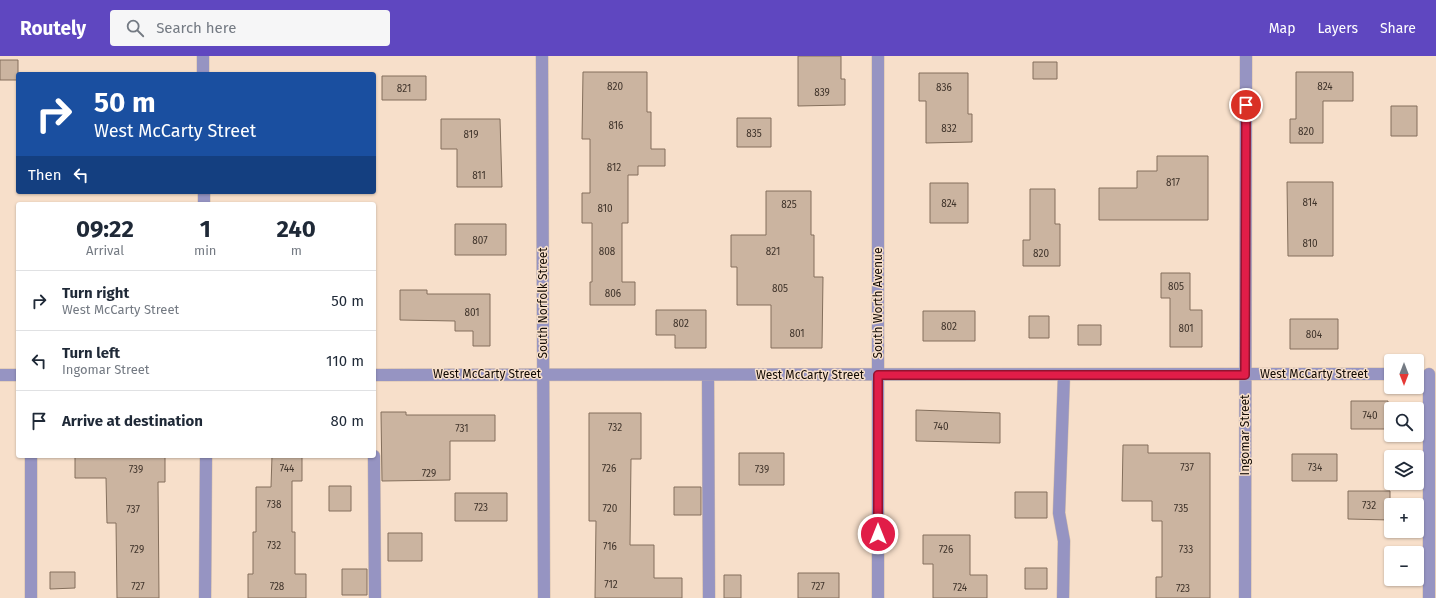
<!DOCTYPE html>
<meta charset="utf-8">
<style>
:root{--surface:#fff;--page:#f6f6f7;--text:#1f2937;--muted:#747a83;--line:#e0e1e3;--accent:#5f47c0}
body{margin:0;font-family:"Fira Sans",sans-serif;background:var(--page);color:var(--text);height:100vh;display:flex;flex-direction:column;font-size:15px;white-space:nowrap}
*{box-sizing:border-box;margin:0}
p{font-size:13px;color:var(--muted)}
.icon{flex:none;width:22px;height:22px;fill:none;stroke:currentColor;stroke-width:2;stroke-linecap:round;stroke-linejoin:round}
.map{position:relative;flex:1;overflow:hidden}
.details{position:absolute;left:16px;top:146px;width:360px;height:256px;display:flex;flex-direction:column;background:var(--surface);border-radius:4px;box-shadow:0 1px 3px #0004}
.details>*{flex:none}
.guide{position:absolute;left:16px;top:16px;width:360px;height:122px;border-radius:4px;box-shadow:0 1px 3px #0004;background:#1a4fa0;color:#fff;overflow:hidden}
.needle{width:26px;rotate:180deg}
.buttons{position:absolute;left:1384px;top:298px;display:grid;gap:8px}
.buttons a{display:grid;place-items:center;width:40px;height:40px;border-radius:4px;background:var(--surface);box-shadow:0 1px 3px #0004;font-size:20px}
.pin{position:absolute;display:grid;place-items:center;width:34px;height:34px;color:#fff;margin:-17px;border:2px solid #fff;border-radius:50%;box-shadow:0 1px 4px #0007}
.me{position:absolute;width:44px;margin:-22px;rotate:0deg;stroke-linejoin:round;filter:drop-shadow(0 0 3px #0008)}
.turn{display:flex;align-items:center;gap:14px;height:84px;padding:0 12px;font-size:18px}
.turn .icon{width:52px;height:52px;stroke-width:2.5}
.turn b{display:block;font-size:28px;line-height:34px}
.then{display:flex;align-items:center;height:38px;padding:0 12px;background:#0003;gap:8px;font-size:15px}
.eta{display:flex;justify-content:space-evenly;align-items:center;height:68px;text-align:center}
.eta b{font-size:24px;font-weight:700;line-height:28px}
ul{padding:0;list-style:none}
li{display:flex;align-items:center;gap:12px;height:60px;padding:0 12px;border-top:1px solid var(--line)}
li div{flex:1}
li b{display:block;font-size:15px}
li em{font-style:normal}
header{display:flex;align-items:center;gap:24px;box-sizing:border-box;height:56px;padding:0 20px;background:var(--accent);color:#fff}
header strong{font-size:19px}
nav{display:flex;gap:22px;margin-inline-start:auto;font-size:14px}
.search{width:280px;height:36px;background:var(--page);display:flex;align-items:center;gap:10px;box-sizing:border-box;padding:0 14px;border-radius:4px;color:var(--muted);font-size:15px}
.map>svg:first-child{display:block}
.building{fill:#cbb4a0;stroke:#846f5c}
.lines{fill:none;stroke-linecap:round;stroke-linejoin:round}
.minor-casing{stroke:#d2bdaa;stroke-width:13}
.minor{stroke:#9694c2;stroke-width:12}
.route-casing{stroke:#92132f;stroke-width:10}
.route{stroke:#e11d48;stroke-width:7}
.labels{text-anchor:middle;stroke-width:3;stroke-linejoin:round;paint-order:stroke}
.number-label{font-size:10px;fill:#40342b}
.street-label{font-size:12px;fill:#120a04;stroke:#f7dfca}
</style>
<header>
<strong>Routely</strong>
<div class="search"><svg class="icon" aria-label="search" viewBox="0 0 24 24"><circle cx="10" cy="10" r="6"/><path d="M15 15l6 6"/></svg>Search here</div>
<nav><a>Map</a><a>Layers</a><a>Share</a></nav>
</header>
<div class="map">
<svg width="1436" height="542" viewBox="0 0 1436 542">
<rect width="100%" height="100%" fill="#f7dfca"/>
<path class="building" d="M798,0H841V23H845V49L798,50Z
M0,4H18V24H0Z
M1033,6H1057V23H1033Z
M583,16H647V56H651V93H665V110H638V119H628V167H622V226H635V249H590V226H592V167H582V137H590V83H582Z
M1296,16H1353V45H1323V87H1290V63H1296Z
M919,17H968V58H972V86L926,87V45H919Z
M382,20H426V44H382Z
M1391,50H1417V80H1391Z
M737,62H771V91H737Z
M441,63H500L502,131H457V93H441Z
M1157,100H1208V164H1099V132H1137V115H1157Z
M1287,126H1333V200H1288Z
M930,127H968V167H930Z
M1030,133H1055V168H1060V210H1023V184H1030Z
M766,135H811V179H814V221H823L822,292H771V249H737V211H731V179H766Z
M455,168H506V199H455Z
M1161,217H1190V254H1202V291H1170V242H1161Z
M400,234H427V238H490V290H473V275H455V265L400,264Z
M656,254H706V292H675V279H656Z
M923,255H975V285H923Z
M1029,260H1049V282H1029Z
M1290,263H1338V293H1290Z
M1078,269H1101V289H1078Z
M1351,345H1388V373H1351Z
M916,354L1000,357V387L916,385Z
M381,356H406V359H495V385H450V424L382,425Z
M589,357H641V403H631L630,489H654V522H682V542H595L596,465H589Z
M1123,389H1148V397H1210V542H1156V521H1162V465H1152V445H1122Z
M739,397H784V429H739Z
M1292,398H1337V425H1292Z
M75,400H165V426H158L159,542H117L116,467H107L106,422H75Z
M272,400H302V425H292V476H295V518H306V542H248V518H253V476H256V431H271Z
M329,430H351V455H329Z
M674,431H701V459H674Z
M1348,435H1390V464L1348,463Z
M1015,436H1047V462H1015Z
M455,437H507V465H455Z
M388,477H422V505H388Z
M923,479H970V519H987V542H933V508H923Z
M1025,512H1047V533H1025Z
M342,513H367V539H342Z
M50,516H75V532L50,533Z
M798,517H839V542H798Z
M724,519H741V542H724Z"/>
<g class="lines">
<defs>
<path id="minor" d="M203,0V18
M542,0L544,542
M878,0V542
M204,136V148
M1429,318V542
M0,319H18
M374,319L1391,318
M708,319L709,542
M31,400V542
M374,400L375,542
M205,542L206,400
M1063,542L1064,485L1059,457L1064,319
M1245,542L1246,0"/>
</defs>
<use href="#minor" class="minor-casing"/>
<use href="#minor" class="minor"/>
</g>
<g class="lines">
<defs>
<path id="route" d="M878,478V319H1245L1246,49"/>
</defs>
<use href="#route" class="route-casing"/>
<use href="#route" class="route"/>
</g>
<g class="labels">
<g class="number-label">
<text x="615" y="34">820</text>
<text x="1325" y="34">824</text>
<text x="944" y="35">836</text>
<text x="404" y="36">821</text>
<text x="822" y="40">839</text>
<text x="616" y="73">816</text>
<text x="949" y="76">832</text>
<text x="1306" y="79">820</text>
<text x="754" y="81">835</text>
<text x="471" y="82">819</text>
<text x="614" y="115">812</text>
<text x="479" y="123">811</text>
<text x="1173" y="130">817</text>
<text x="1310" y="150">814</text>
<text x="949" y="151">824</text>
<text x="789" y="152">825</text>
<text x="605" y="156">810</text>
<text x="480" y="188">807</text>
<text x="1310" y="191">810</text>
<text x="607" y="199">808</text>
<text x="773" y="199">821</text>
<text x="1041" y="201">820</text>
<text x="1176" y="234">805</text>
<text x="780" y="236">805</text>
<text x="613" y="241">806</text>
<text x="472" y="260">801</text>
<text x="681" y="271">802</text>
<text x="949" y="274">802</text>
<text x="1186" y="276">801</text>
<text x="797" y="281">801</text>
<text x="1314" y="282">804</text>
<text x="1370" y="363">740</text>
<text x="941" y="374">740</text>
<text x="615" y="375">732</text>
<text x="462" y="376">731</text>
<text x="1187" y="415">737</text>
<text x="1315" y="415">734</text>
<text x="287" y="416">744</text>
<text x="609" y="416">726</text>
<text x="136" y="417">739</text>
<text x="762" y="417">739</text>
<text x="429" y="421">729</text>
<text x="274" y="452">738</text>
<text x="1369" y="453">732</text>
<text x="481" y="455">723</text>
<text x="610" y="456">720</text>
<text x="1181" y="456">735</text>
<text x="133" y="457">737</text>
<text x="274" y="493">732</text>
<text x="610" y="494">716</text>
<text x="137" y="497">729</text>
<text x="946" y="497">726</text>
<text x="1186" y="497">733</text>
<text x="611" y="532">712</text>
<text x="138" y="534">727</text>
<text x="277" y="534">728</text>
<text x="818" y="534">727</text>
<text x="960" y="535">724</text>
<text x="1183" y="536">723</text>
</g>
<g class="street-label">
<text transform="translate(543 247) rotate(-90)" y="4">South Norfolk Street</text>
<text transform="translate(878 247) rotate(-90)" y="4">South Worth Avenue</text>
<text x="487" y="322">West McCarty Street</text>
<text x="1314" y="322">West McCarty Street</text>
<text x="810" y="323">West McCarty Street</text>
<text transform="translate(1245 379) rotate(-90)" y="4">Ingomar Street</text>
</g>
</g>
</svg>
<div class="buttons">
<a><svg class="needle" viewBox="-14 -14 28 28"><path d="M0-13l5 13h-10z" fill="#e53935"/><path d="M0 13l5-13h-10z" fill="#747a83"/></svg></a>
<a><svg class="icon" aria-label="search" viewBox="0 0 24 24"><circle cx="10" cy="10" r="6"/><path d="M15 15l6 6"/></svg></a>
<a><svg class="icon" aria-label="layers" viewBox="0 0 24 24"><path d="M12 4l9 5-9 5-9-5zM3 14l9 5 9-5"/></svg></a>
<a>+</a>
<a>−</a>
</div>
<div class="pin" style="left:1246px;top:49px;background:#d93025"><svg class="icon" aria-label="arrive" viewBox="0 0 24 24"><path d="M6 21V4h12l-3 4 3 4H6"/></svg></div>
<svg class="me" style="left:878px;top:478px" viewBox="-20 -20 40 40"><circle r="17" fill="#e11d48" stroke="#fff" stroke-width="3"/><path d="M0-11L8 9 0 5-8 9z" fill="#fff"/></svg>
<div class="guide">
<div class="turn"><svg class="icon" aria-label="right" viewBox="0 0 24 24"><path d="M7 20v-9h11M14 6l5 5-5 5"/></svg><div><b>50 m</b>West McCarty Street</div></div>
<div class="then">Then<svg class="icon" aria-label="left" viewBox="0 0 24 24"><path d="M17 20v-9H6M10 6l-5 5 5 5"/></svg></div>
</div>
<section class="details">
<div class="eta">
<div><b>09:22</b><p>Arrival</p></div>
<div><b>1</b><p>min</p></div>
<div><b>240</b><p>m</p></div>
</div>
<ul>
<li><svg class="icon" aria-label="right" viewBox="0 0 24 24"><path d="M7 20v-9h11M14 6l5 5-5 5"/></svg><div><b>Turn right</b><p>West McCarty Street</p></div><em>50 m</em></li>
<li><svg class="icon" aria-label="left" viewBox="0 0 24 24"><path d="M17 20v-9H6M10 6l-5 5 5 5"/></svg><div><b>Turn left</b><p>Ingomar Street</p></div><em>110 m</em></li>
<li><svg class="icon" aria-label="arrive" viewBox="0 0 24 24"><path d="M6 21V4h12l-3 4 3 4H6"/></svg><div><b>Arrive at destination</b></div><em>80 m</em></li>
</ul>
</section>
</div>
